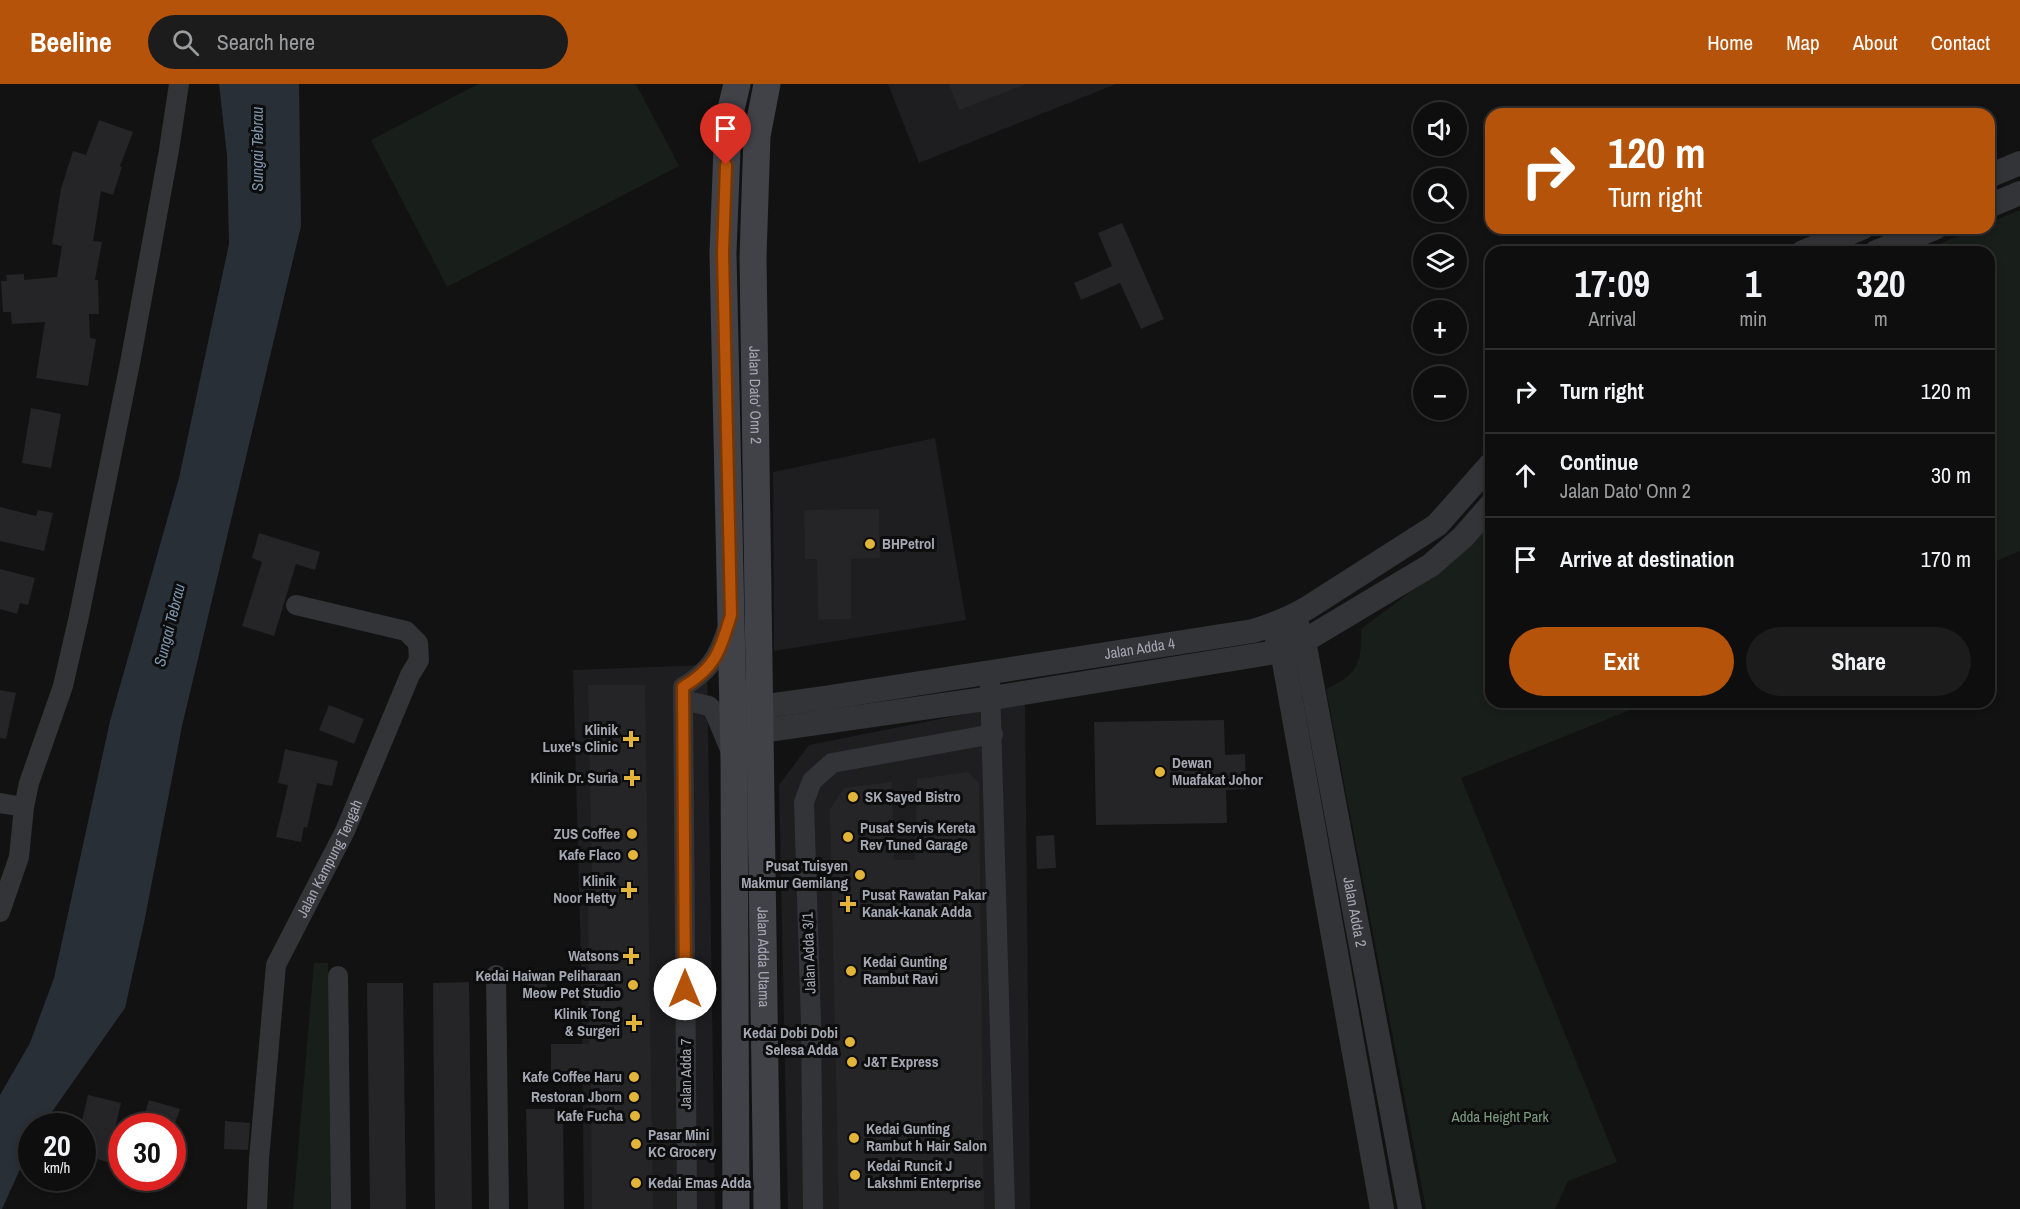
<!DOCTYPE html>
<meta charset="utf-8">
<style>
:root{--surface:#0e0e0e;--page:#1c1c1c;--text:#f1f3f6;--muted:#9b9c9e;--line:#2e2e2e;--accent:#b45309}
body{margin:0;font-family:"Archivo Narrow",sans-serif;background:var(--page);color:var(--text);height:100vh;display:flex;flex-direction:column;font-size:22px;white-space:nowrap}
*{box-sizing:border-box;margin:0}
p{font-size:20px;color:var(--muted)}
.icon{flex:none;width:33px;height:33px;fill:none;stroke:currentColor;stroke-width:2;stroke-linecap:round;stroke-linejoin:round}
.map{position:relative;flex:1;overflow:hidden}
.drawer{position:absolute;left:1485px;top:162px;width:510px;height:462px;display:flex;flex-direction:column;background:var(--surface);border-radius:18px;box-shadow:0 3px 9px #0003,0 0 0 2px var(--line)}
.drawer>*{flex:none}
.guide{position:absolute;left:1485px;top:24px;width:510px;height:126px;border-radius:18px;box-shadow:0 3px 9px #0003,0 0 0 2px var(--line);background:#b45309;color:#fff;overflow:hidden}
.buttons{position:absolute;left:1413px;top:18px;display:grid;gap:12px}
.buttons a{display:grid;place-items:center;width:54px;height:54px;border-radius:50%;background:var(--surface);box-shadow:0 3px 9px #0003,0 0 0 2px var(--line);font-size:30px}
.speed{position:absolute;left:18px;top:1029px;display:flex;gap:12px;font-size:30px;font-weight:700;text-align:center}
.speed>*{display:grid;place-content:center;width:78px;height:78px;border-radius:50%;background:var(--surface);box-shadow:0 3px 9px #0003,0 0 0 2px var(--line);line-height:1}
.speed small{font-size:15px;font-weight:400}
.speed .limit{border:9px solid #d22;background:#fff;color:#111}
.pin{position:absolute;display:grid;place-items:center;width:51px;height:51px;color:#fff;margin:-62px -26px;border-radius:50% 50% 50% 0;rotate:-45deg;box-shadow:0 0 6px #0007}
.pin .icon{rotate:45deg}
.me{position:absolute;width:66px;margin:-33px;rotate:0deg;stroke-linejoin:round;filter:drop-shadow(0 0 4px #0008)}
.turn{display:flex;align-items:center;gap:21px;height:126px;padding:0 24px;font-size:27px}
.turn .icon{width:78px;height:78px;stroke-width:2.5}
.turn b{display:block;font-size:42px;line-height:51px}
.eta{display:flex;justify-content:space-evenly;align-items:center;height:102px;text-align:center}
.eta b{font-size:36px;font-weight:800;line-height:42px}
.primary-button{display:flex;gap:12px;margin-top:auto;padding:12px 24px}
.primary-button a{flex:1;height:69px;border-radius:36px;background:var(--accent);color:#fff;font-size:24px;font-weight:800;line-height:69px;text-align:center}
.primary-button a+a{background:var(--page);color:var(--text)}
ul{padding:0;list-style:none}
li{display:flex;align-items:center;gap:18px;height:84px;padding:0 24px;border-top:2px solid var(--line)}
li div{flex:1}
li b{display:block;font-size:22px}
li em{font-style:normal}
header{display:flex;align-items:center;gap:36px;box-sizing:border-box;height:84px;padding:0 30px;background:var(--accent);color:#fff}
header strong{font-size:28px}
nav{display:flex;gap:33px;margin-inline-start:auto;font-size:21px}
.search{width:420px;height:54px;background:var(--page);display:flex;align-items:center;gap:15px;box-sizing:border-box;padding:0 21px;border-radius:33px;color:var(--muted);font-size:22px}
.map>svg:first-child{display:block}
.built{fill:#1e1e20}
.green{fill:#181e19}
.water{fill:#292f36}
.building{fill:#252527}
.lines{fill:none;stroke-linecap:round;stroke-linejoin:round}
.minor{stroke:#333438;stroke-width:20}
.tertiary{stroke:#333438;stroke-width:24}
.secondary{stroke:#414248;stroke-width:27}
.route-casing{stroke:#753606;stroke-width:15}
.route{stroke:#b45309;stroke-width:10}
.poi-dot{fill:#e3b43a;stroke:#0d0d0e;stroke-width:2}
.labels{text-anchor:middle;stroke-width:6;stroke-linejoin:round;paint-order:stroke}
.street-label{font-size:15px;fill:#a4a8b3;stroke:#0d0d0e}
.poi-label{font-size:15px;font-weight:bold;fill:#a4a8b3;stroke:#0d0d0e;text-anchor:end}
.park-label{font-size:15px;fill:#7c9c80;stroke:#0d0d0e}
.water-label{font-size:16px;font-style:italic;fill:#7d93ac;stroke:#0d0d0e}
</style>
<header>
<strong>Beeline</strong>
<div class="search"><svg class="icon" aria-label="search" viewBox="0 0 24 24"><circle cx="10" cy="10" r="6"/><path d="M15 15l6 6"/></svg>Search here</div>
<nav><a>Home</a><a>Map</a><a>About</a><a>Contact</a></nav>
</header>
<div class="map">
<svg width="2020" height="1125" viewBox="0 0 2020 1125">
<rect width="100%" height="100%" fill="#121213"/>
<path class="built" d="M888,0H1116L919,79Z
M935,354L966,536L774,567L773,388Z
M707,581L715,1125H584L581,875L573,586Z
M1025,618L1030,1125H788L779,701L809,661Z"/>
<path class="green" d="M478,0H636L679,82L447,203L371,56Z
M2020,126V467L1989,480V168H1920L1977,144H1989V139Z
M1491,438V618H1650L1461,694L1617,1078L1568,1097L1555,1125H1426L1326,605C1358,590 1362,580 1361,545L1466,466Z
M314,879H328L331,1125H293Z"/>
<path class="water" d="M219,0H299L301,142L182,642L145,834L125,924L42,1042H32L31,1061L2,1125H0V1011L30,959L54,894L110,637L179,394L229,160L227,71Z"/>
<path class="building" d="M949,0H1024V1L959,26Z
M99,36L133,48L120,82L122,83L113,111L101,107L93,157L102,158L95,196H98L99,230H89L90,254L96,255L88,302L36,294L45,238L12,240L11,228H3L1,197H7L6,191L24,190V196L57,193L62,162L52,160L61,105L73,67L86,71Z
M1122,139L1164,235L1141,245L1120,199L1081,216L1074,199L1112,182L1098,149Z
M31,324L61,330L51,384L22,379Z
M0,423L36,432L38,426L53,429L44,467L0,457Z
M879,425L880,474L851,475V535L818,536L817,475H805L804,426Z
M259,449L320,468L315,486L296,480L274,552L242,542L262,478L252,474Z
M0,485L35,494L28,521L20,519L17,530L0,525Z
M588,601H645L653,1125H592L591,992L551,993V960H589L588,796H592Z
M0,606L16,609L6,655L0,654Z
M329,621L364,635L354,660L319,646Z
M1224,636L1225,671L1245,670L1246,705L1226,706L1227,739L1096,741L1094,638Z
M285,665L338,677L332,702L317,699L307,744L304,743L301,758L276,753L288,701L278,699Z
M968,688L979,699L984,1125H839L830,725L844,704L892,698L894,776H915L917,695Z
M1054,751L1056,784L1037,785L1036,752Z
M546,886L547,914H528L527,887Z
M469,898L472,1125H435L433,899Z
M367,899H403L406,1125H370Z
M88,1011L121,1019L107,1078L83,1070L91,1044L81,1041Z
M149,1016L180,1025L174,1042H141Z
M526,1025H563L564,1125H528Z
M225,1037L250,1039L248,1066L224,1065Z"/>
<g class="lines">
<g class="minor">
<path d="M990,600L1005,1125"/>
<path d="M683,616L709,622L714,627L729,663"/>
<path d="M0,719L24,723"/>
<path d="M0,828L19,773L24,723L29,699L63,602L79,532L130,279L169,66L179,0"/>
<path d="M496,891L499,1125"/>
<path d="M338,892L341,1125"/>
<path id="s1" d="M257,1125L259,1075L276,881L345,747L410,591L419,576L418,559L406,547L296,521"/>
<path d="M687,1125L683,603C709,587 718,574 727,545"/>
<path d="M813,1125L811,940L804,718L812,697L832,679L993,650"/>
</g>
<g class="tertiary">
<path d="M1989,92L2020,79"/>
<path d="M1989,122L2020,109"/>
<path d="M1803,168L1862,144"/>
<path d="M1876,168L1935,144"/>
<path id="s2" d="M1298,543L1304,557L1410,1125"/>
<path d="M1276,552L1282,567L1382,1125"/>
<path id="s3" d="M740,623H760L825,614L1253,547C1273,541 1291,534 1309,523L1437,441L1491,380"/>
<path d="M741,650L992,614L1282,567L1304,557L1431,481L1463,453L1491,421"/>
</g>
<g class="secondary">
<path id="s4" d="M767,0L757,52L753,173L767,1125"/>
<path d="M736,1125L734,674L723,169L728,37L737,0"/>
</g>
</g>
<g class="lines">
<defs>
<path id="route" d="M685,905L683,603C716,583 720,567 731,531L723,169L726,81"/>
</defs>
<use href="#route" class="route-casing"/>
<use href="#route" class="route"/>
</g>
<g class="poi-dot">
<circle cx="870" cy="460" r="6"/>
<path d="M628 646h6v6h6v6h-6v6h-6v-6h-6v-6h6z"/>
<circle cx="1160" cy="688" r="6"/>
<path d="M629 685h6v6h6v6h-6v6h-6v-6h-6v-6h6z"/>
<circle cx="853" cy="713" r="6"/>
<circle cx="632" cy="750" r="6"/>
<circle cx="848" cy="753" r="6"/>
<circle cx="633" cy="771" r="6"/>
<circle cx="860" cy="791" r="6"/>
<path d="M626 797h6v6h6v6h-6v6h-6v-6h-6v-6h6z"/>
<path d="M845 811h6v6h6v6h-6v6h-6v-6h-6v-6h6z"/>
<path d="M628 863h6v6h6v6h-6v6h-6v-6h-6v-6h6z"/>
<circle cx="851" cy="887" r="6"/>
<circle cx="633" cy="901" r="6"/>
<path d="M631 930h6v6h6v6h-6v6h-6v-6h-6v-6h6z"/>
<circle cx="850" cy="958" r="6"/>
<circle cx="852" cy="978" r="6"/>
<circle cx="634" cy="993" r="6"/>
<circle cx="634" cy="1013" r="6"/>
<circle cx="635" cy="1032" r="6"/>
<circle cx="854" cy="1054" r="6"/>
<circle cx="636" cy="1060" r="6"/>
<circle cx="855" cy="1091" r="6"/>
<circle cx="636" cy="1099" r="6"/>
</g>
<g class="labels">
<g class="street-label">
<text dy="5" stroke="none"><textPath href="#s4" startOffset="312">Jalan Dato' Onn 2</textPath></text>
<text dy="5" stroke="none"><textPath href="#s3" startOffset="404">Jalan Adda 4</textPath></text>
<text dy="5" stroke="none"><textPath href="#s1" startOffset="364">Jalan Kampung Tengah</textPath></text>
<text dy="5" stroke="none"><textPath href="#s2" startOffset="291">Jalan Adda 2</textPath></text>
<text transform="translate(809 869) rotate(-92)" y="5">Jalan Adda 3/1</text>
<text dy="5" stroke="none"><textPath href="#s4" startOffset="874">Jalan Adda Utama</textPath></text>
<text transform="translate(686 990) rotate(-90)" y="5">Jalan Adda 7</text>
</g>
<g class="poi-label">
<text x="882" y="465" text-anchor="start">BHPetrol</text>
<text x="618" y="651">Klinik<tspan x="618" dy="17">Luxe's Clinic</tspan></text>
<text x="1172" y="684" text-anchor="start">Dewan<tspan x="1172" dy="17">Muafakat Johor</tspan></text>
<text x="618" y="699">Klinik Dr. Suria</text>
<text x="865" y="718" text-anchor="start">SK Sayed Bistro</text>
<text x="860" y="749" text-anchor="start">Pusat Servis Kereta<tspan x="860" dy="17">Rev Tuned Garage</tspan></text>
<text x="620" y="755">ZUS Coffee</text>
<text x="621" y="776">Kafe Flaco</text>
<text x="848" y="787">Pusat Tuisyen<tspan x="848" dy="17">Makmur Gemilang</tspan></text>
<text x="616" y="802">Klinik<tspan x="616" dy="17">Noor Hetty</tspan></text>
<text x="862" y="816" text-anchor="start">Pusat Rawatan Pakar<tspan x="862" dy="17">Kanak-kanak Adda</tspan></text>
<text x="619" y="877">Watsons</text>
<text x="863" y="883" text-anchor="start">Kedai Gunting<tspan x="863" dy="17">Rambut Ravi</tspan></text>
<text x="621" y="897">Kedai Haiwan Peliharaan<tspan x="621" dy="17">Meow Pet Studio</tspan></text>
<text x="620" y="935">Klinik Tong<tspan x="620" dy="17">&amp; Surgeri</tspan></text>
<text x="838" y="954">Kedai Dobi Dobi<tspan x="838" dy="17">Selesa Adda</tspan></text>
<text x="864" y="983" text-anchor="start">J&amp;T Express</text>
<text x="622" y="998">Kafe Coffee Haru</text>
<text x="622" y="1018">Restoran Jborn</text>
<text x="623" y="1037">Kafe Fucha</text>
<text x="866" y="1050" text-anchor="start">Kedai Gunting<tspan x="866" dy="17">Rambut h Hair Salon</tspan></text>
<text x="648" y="1056" text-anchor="start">Pasar Mini<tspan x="648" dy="17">KC Grocery</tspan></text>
<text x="867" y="1087" text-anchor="start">Kedai Runcit J<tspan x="867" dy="17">Lakshmi Enterprise</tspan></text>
<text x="648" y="1104" text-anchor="start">Kedai Emas Adda</text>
</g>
<g class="park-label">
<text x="1500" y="1038">Adda Height Park</text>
</g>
<g class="water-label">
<text transform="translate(257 65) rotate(-90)" y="6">Sungai Tebrau</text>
<text transform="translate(169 541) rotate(-76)" y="6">Sungai Tebrau</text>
</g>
</g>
</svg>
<div class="buttons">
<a><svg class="icon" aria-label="sound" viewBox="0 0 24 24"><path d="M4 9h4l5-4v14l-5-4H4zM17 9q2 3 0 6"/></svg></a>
<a><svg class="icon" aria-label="search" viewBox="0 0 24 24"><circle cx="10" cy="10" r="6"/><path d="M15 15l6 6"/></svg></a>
<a><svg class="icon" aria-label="layers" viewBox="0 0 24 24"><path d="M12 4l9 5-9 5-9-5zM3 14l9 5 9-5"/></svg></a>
<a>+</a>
<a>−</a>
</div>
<div class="speed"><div>20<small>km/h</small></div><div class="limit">30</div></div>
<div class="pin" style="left:726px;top:81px;background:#d93025"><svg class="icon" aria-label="arrive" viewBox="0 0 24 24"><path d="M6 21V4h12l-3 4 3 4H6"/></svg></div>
<svg class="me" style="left:685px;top:905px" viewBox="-20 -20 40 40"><circle r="19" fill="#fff"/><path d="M0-13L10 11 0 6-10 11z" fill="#b45309"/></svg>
<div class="guide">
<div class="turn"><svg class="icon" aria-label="right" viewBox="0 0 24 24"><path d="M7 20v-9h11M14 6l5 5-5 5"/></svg><div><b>120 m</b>Turn right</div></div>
</div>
<section class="drawer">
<div class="eta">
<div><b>17:09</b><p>Arrival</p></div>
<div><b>1</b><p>min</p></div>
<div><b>320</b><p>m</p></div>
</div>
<ul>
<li><svg class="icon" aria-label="right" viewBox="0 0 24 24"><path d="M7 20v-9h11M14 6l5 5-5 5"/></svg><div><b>Turn right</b></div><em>120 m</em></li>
<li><svg class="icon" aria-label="ahead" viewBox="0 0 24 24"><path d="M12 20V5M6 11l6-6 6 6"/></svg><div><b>Continue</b><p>Jalan Dato' Onn 2</p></div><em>30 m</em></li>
<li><svg class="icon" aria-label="arrive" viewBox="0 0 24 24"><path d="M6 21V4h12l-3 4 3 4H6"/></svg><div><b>Arrive at destination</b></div><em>170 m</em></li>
</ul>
<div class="primary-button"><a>Exit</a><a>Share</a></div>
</section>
</div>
